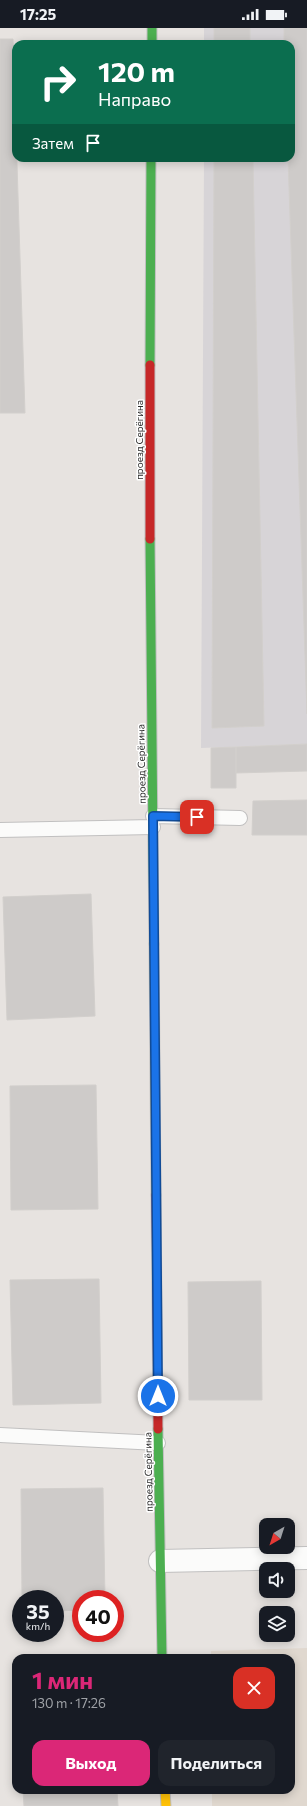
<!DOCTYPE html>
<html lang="ru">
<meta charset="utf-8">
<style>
:root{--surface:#171b24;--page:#20242c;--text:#f1f3f6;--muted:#9ea1a6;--accent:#db2777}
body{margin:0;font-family:Commissioner,sans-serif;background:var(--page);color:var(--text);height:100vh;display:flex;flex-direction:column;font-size:15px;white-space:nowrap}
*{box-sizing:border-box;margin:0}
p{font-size:13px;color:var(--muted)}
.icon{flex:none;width:22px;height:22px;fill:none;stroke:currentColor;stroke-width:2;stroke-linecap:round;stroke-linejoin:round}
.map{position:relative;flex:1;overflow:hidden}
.panel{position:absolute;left:12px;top:1626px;width:283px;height:140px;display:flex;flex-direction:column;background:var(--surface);border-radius:12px;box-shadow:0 2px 10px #0003}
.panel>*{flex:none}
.hud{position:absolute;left:12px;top:12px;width:283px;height:122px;border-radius:12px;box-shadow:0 2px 10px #0003;background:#0b6e4f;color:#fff;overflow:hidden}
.needle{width:26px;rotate:219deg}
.buttons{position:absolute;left:259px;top:1490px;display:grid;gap:8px}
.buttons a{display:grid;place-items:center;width:36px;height:36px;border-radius:8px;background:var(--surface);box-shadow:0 2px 10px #0003;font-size:20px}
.speed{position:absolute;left:12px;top:1562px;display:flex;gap:8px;font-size:20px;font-weight:700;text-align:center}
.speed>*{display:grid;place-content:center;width:52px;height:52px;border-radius:50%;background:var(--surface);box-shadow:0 2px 10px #0003;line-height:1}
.speed small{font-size:10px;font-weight:400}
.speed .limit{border:6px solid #d22;background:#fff;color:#111}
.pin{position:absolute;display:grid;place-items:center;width:34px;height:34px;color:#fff;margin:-17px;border-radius:8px;box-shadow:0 2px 6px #0006}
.me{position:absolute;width:44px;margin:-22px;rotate:0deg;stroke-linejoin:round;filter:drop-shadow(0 0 3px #0008)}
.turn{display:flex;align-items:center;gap:14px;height:84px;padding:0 20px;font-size:18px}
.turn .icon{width:52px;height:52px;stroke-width:2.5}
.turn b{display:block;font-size:28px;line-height:34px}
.then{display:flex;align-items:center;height:38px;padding:0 20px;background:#0003;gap:8px;font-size:15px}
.round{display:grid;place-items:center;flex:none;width:42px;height:42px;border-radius:12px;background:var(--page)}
.overview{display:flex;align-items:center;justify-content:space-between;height:68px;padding:0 20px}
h1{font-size:24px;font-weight:700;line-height:30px;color:var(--accent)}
.action{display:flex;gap:8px;margin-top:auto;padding:8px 20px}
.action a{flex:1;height:46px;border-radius:12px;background:var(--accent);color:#fff;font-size:16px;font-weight:700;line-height:46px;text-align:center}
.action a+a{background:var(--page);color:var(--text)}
.status{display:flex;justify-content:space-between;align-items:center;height:28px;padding:0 20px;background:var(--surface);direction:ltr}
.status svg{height:11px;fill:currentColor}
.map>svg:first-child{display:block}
.industrial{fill:#d7d4d7}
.education{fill:#e0d8cf}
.building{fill:#cecbc9;stroke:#d2cfcc}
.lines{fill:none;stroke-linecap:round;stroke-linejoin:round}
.lane-casing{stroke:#c1c0c0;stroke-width:16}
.street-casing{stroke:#c1c0c0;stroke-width:24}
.fast-casing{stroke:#c1c0c0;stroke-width:11}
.slow-casing{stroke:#c1c0c0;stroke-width:11}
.jam-casing{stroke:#c1c0c0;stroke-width:11}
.lane{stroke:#fbfbfa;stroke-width:14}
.street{stroke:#fbfbfa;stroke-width:22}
.fast{stroke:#4caf50;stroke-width:9}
.slow{stroke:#ffc107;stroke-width:9}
.jam{stroke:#c62828;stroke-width:9}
.route-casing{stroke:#114b97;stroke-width:10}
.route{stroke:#1a73e8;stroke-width:7}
.labels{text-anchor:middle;stroke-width:3;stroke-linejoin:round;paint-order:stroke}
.street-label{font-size:10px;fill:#292929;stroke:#fff}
</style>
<div class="status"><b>17:25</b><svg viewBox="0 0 49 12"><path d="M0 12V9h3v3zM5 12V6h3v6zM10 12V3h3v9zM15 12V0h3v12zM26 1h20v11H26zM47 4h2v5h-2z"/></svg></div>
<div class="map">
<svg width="307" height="1778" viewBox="0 0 307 1778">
<rect width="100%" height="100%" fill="#e7e3e0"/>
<path class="industrial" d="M204,0H307V716L201,720L204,130H291V16H204Z"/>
<path class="education" d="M307,1620V1778H212V1762H291V1630H211V1623Z"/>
<path class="building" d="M214,0H250V16H214Z
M284,0H307V686L288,130H291V16H284Z
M0,11H13L25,385H0Z
M214,130H253L264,698L212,700Z
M307,716V743L236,745V719Z
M236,719V760H211V720Z
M307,772V807H252L253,773Z
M91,866L95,988L7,992L3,869Z
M96,1057L98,1181L11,1182L10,1058Z
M99,1251L101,1375L13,1377L10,1252Z
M261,1253L262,1372H189L188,1254Z
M103,1460L105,1571H81V1582L55,1583V1571H22L21,1461Z
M23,1762H117L118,1778H24Z"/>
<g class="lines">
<defs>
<path id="lane" d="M153,788L240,790
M0,802L153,799
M0,1407L158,1415"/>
<path id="street" d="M160,1533L307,1530"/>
<path id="fast" d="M152,0V16
M150,337L151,130
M150,511L154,916
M158,1401L162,1630"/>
<path id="slow" d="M154,916L156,1167
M165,1762L166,1778"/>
<path id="jam" d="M150,511V337
M156,1167L158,1401"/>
</defs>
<use href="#lane" class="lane-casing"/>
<use href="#street" class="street-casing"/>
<use href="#fast" class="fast-casing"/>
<use href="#slow" class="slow-casing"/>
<use href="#jam" class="jam-casing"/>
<use href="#lane" class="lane"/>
<use href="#street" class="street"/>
<use href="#fast" class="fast"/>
<use href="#slow" class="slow"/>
<use href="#jam" class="jam"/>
</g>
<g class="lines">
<defs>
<path id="route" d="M158,1368L153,788L197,789"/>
</defs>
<use href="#route" class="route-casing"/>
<use href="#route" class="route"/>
</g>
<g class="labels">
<g class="street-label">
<text transform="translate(139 412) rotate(-90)" y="4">проезд Серёгина</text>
<text transform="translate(141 736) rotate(-91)" y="4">проезд Серёгина</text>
<text transform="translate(148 1444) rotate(-91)" y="4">проезд Серёгина</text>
</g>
</g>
</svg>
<div class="buttons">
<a><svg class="needle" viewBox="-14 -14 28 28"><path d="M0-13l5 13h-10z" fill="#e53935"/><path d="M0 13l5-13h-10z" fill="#9ea1a6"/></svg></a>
<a><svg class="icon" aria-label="sound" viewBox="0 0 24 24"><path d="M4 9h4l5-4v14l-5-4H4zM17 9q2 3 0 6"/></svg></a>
<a><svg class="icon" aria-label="layers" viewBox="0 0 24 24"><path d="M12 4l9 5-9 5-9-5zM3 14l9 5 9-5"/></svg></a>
</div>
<div class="speed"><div>35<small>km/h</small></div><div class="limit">40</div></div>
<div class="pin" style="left:197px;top:789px;background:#d93025"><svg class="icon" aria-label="arrive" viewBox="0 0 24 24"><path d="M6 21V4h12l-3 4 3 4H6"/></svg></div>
<svg class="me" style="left:158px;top:1368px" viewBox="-20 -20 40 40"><circle r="17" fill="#1a73e8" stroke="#fff" stroke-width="3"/><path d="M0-11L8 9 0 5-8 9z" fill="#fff"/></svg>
<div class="hud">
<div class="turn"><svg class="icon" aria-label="right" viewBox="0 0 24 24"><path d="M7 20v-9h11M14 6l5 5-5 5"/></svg><div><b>120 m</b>Направо</div></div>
<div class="then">Затем<svg class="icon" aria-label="arrive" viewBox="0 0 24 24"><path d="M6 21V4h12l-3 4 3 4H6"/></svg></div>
</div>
<section class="panel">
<div class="overview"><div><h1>1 мин</h1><p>130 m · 17:26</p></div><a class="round" style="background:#d93025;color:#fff"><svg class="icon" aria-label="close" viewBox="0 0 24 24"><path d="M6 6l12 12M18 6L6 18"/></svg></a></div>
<div class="action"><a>Выход</a><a>Поделиться</a></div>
</section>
</div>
